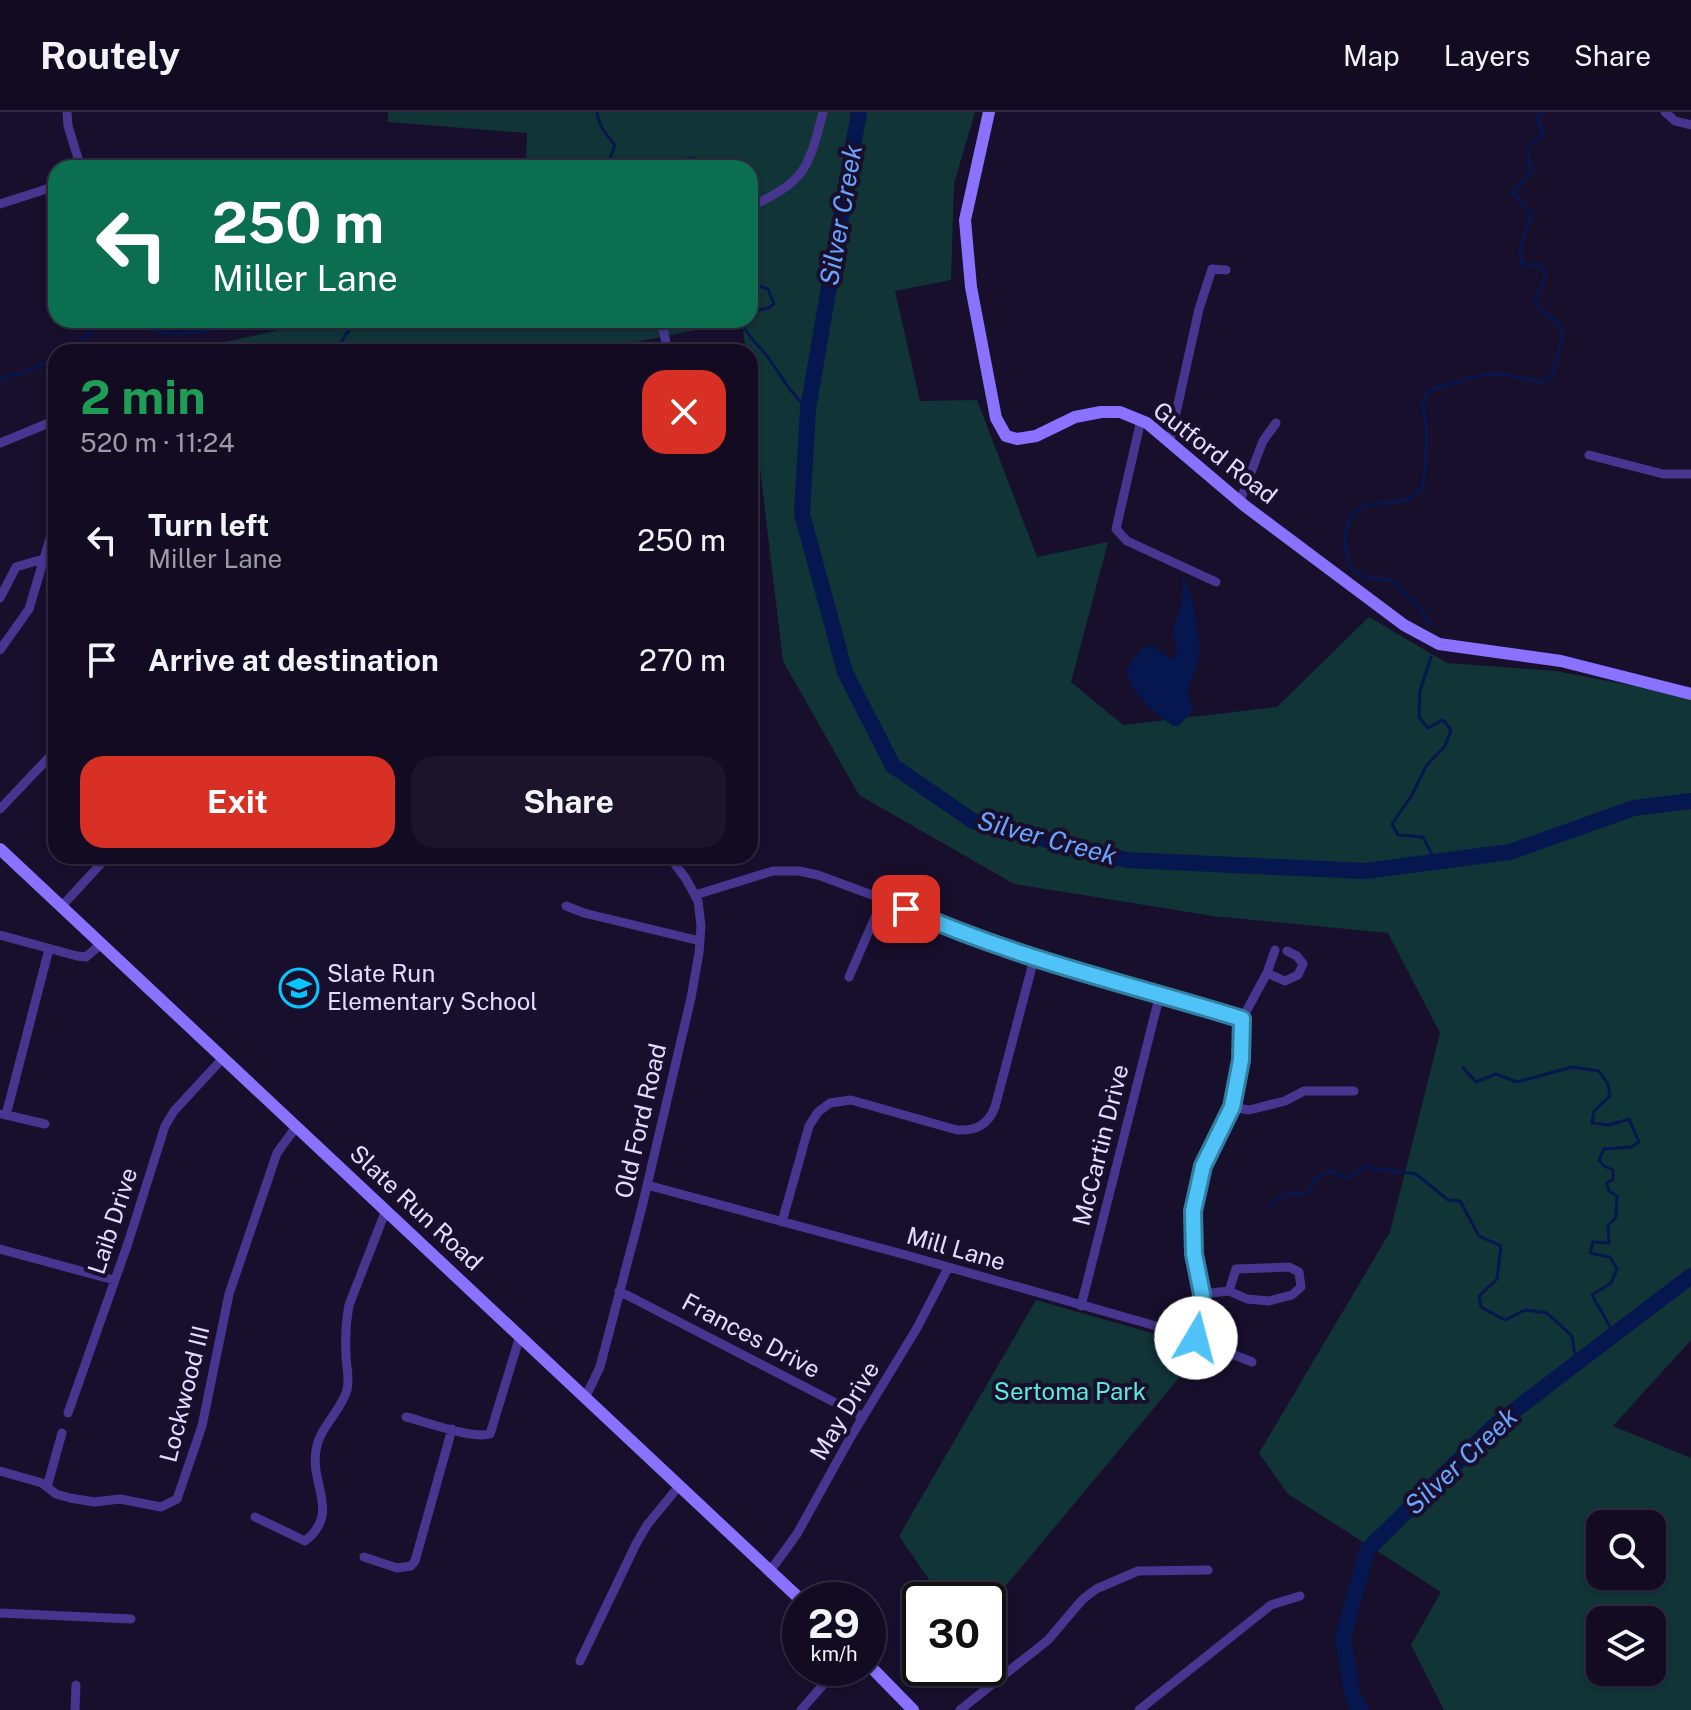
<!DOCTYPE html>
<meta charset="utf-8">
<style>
:root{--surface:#120b22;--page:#1b142a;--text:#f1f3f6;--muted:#9c9ba5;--line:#312b40;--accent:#d93025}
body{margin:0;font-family:"Public Sans",sans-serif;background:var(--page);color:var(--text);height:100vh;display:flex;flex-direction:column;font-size:30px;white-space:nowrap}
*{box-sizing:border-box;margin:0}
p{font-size:26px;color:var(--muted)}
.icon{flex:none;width:44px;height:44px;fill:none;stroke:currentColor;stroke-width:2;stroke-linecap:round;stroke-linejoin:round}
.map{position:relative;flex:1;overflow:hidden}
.sheet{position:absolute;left:48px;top:232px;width:710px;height:520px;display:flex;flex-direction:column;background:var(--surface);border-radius:24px;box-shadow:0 2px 6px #0004,0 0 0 2px var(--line)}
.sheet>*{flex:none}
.guide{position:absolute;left:48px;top:48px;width:710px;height:168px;border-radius:24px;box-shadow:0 2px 6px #0004,0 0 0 2px var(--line);background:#0b6e4f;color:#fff;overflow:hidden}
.buttons{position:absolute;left:1586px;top:1398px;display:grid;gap:16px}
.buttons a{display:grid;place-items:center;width:80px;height:80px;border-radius:16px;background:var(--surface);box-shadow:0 2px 6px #0004,0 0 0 2px var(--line);font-size:40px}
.speed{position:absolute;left:782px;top:1470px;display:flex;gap:16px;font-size:40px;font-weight:700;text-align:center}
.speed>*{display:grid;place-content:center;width:104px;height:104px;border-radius:50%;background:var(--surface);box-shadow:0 2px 6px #0004,0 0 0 2px var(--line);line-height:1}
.speed small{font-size:20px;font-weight:400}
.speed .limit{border:4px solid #111;border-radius:12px;background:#fff;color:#111}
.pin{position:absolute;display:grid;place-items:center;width:68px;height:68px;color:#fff;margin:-34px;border-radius:16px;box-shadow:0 4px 12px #0006}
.me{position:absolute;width:88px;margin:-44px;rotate:8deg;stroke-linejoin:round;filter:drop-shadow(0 0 6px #0008)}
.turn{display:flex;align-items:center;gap:28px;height:168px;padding:0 32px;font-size:36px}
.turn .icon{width:104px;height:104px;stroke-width:2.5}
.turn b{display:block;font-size:56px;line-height:68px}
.round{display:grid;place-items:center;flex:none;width:84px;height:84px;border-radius:24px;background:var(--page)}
.head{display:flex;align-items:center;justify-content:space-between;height:136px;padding:0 32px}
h1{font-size:48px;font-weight:700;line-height:60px;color:#1e9e55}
.cta{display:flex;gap:16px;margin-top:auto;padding:16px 32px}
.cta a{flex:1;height:92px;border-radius:24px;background:var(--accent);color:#fff;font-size:32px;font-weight:700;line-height:92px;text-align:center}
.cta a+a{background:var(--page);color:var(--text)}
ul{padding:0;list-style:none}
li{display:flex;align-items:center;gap:24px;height:120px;padding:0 32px}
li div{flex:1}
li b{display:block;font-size:30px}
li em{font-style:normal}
header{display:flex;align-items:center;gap:48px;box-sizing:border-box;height:112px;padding:0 40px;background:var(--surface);border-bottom:2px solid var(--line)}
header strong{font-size:38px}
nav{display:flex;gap:44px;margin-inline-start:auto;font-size:28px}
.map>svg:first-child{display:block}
.green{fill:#113437;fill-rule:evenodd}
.water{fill:#06174f}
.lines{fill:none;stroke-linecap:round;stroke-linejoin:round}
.stream{stroke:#06174f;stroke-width:3}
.river{stroke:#06174f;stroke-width:16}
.street{stroke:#46368f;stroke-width:9}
.secondary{stroke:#8872ff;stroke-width:12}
.route-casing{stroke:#337fa1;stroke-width:20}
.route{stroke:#4fc3f7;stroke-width:14}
.labels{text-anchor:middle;stroke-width:8;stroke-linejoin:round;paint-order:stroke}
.street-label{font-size:24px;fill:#e4dbff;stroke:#180f2d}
.poi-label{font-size:24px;fill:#e4dbff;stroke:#180f2d;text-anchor:start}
.park-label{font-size:24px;fill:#5beada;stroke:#180f2d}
.water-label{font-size:26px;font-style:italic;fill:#69a5ff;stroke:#180f2d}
</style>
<header>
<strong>Routely</strong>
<nav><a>Map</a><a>Layers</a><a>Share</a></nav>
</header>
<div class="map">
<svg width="1691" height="1598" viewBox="0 0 1691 1598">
<rect width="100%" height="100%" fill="#180f2d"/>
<path class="green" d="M388,0H975L954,72L951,168L895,179L920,289L977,288L1037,445L1108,430L1071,570L1123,613L1277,595L1369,505L1447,551L1556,559L1691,585V1228L1613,1314L1691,1346V1598H1444L1411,1533L1441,1480L1288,1382L1259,1341L1390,1120L1440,921L1388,821L1213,804L1014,772L859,683L783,549L750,273V240H746L742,209L585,240H178L326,208H750V56H526L527,21L388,10ZM1600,1412H1652V1464H1600ZM1600,1508H1652V1560H1600Z
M1036,1188L1204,1236L988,1495V1488H943L899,1424Z"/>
<path class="water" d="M1183,463C1193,483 1200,521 1199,543C1197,567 1180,573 1194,596L1180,613L1173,614C1153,600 1132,583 1126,558L1142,536L1152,533L1170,546L1176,544L1177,537L1173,517L1182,491Z"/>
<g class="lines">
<path class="stream" d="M597,0C599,15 606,22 615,33L610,47L615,56
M671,56C684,45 696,41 707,56
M750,171L768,177L774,192L768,196L750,200
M743,208C744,223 759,233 768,245C782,266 789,279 808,297
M68,240L103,210C127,211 147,219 171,221C192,223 212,216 233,216C248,215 262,219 277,216L282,208
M335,240L346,222L358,208
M0,267L26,259L56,246
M1430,513L1422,498L1391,468L1364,466L1349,454L1344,423L1353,401L1366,393L1408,388L1423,375C1424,357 1427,339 1427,322C1427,305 1417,293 1430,278L1481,263L1503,262L1543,270L1552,262L1563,224L1559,211L1541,198L1535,189C1539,174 1551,169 1540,153H1523C1514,135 1529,119 1531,102L1513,81L1532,58C1526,35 1523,36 1544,23L1537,5L1542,0
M1431,545L1420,579L1419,605L1428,616L1443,608L1451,618L1445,634L1426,654L1412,683L1392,712L1398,723L1423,725L1436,750
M1463,956L1476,970L1496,962L1517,970L1572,955L1599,959L1608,972L1610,984L1594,999L1592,1011L1609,1013L1629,1007L1639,1030L1631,1035L1604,1037L1599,1048L1604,1054L1613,1058V1067L1607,1071L1609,1079L1617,1084L1616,1105L1608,1114L1609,1131L1593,1130L1590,1141L1610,1145L1617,1157L1611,1171L1592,1183L1614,1222
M1267,1095L1286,1082H1303L1309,1079L1315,1067L1329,1059L1347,1066L1365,1055L1416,1062L1448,1088L1460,1089L1479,1124L1501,1134L1497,1167L1479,1184L1481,1195L1505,1208L1525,1198L1547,1201L1572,1224L1576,1251"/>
<path class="river" d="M859,0L808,297L802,402L845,560L893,654L973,709L1126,748L1365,759L1510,740L1634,696L1691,689
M1361,1598L1353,1585L1343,1526L1367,1438L1494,1314L1691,1164"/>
<path class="street" d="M67,0L68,14L81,56
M1665,0L1675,9L1691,13
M0,92L56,74
M750,95C806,68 808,58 823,0
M661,208L668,240
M1141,308L1116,417L1127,429L1216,470
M50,311L56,327
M1170,328L1199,197L1212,157L1226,158
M0,331L56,308
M1589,343L1663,362H1691
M1240,389L1263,329L1276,311
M0,486L16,455L43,447
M0,538L29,497L56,406
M0,697L56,638
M695,783L773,759H799L818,763L883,787L983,829L1242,907
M62,794L108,744
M566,794L584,801L700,829
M0,823L77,844L86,845L101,832
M1267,861L1285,869L1298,863L1303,852L1297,844L1287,839
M849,865L883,787
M1232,995L1249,998L1285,989L1304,979H1354
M2,1002L45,1012
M6,1003L49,837
M647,1073L906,1143L1177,1220L1252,1250
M782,1110L809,1014L818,1000L830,991L851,988L957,1018C976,1019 988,1013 995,995L1034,847
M0,1137L114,1168
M619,1179L863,1305
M1202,1182L1229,1179L1247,1187L1269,1189L1292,1183L1301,1175L1299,1160L1289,1155L1236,1157L1229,1179
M1081,1194L1160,882
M1196,1226L1202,1182L1192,1124L1197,1073L1203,1054L1232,995L1241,948L1242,907L1267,861L1275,838
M585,1286L600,1255L642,1095L691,886L699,841L701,814L698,789L686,767L669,744
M68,1301L128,1131L165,1014L174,999L223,946
M406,1305C427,1310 471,1327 490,1322L520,1224
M0,1359L42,1371L56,1382L70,1386L94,1390L120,1387L161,1395L177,1387L202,1314L229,1182L277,1041L296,1015
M47,1375L62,1321
M255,1405L305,1429C341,1401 310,1374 316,1338C320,1314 340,1301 347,1278C350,1266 346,1254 346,1242C345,1225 346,1209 349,1193L386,1098
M364,1445L397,1456L411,1454L415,1449L452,1317
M770,1459L797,1422L849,1328L917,1216L948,1156
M0,1501L131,1507
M580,1549L636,1432L647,1413L679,1374
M75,1598L76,1573
M801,1598L838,1556
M960,1598L1048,1528L1082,1488L1096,1477L1138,1459L1208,1458
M1139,1598L1271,1493L1300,1484"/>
<path class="secondary" d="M989,0L965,108L971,175L996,306L1006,324L1017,327L1036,324L1075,305L1101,300H1120L1147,311L1245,394L1404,513L1439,532L1561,549L1691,582
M0,737L801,1488
M868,1552L913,1598"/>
</g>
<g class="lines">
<defs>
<path id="route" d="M906,797C1014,846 1129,872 1242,907L1241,948L1232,995L1203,1054L1193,1099L1194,1142L1202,1182L1196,1226"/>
</defs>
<use href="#route" class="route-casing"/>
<use href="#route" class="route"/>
</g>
<defs>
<symbol id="school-ring" viewBox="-11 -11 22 22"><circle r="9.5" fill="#180f2d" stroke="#07c5ff" stroke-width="1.5"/><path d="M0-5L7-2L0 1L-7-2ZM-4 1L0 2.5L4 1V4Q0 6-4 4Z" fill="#07c5ff"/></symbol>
</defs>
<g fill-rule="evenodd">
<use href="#school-ring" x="277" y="854" width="44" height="44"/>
</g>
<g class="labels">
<g class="street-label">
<text transform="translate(1215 341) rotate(38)" y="8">Gutford Road</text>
<text transform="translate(641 1009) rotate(-77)" y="8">Old Ford Road</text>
<text transform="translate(1101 1033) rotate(-76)" y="8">McCartin Drive</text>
<text transform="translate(416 1096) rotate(43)" y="8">Slate Run Road</text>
<text transform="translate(113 1109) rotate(-72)" y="8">Laib Drive</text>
<text transform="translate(956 1137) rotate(16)" y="8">Mill Lane</text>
<text transform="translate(751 1224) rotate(28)" y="8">Frances Drive</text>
<text transform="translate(185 1282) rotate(-76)" y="8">Lockwood III</text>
<text transform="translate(845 1299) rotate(-59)" y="8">May Drive</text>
</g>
<g class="poi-label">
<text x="327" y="870">Slate Run<tspan x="327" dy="28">Elementary School</tspan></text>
</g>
<g class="park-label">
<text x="1070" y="1288">Sertoma Park</text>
</g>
<g class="water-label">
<text transform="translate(841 103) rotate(-80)" y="9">Silver Creek</text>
<text transform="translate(1047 726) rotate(15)" y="9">Silver Creek</text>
<text transform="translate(1461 1349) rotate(-43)" y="9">Silver Creek</text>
</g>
</g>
</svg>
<div class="buttons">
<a><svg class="icon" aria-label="search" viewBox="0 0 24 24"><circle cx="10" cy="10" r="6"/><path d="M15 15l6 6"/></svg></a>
<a><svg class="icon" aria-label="layers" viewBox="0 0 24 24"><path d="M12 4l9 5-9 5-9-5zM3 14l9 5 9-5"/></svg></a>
</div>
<div class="speed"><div>29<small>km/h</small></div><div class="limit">30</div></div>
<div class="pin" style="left:906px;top:797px;background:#d93025"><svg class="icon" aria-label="arrive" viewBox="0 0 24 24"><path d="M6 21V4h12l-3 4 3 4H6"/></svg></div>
<svg class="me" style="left:1196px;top:1226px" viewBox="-20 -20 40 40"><circle r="19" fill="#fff"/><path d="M0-13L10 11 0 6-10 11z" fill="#4fc3f7"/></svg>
<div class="guide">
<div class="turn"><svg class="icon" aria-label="left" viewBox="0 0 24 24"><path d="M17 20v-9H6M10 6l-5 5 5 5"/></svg><div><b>250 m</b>Miller Lane</div></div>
</div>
<section class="sheet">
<div class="head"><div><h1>2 min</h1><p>520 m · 11:24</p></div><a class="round" style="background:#d93025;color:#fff"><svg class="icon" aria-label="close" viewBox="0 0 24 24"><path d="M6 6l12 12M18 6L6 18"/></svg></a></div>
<ul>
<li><svg class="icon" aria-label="left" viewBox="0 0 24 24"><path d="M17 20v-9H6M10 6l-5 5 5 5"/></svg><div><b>Turn left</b><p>Miller Lane</p></div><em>250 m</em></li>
<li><svg class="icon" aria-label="arrive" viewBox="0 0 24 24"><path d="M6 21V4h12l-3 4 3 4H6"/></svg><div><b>Arrive at destination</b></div><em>270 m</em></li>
</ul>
<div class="cta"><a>Exit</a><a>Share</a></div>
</section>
</div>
